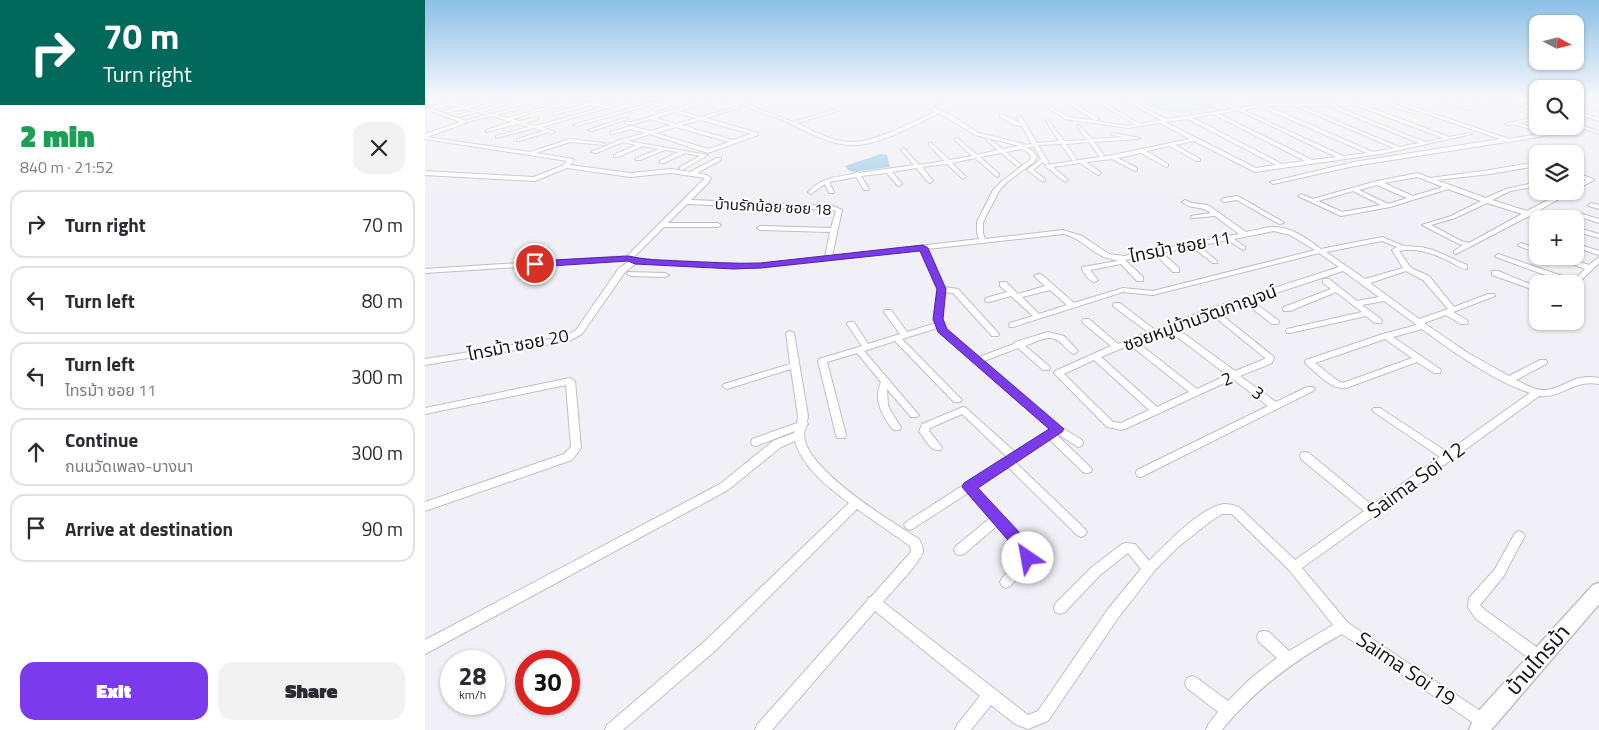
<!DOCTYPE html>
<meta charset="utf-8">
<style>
:root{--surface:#fff;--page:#f2f2f3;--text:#2b2b33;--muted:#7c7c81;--line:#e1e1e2;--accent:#7c3aed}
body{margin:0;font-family:"Titillium Web","Noto Sans Thai",sans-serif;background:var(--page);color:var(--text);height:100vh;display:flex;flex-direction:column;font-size:19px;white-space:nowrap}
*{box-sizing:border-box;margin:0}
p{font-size:16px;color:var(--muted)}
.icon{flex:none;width:28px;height:28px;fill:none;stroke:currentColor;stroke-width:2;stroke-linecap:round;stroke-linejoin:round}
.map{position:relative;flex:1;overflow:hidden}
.sheet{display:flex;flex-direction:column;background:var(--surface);width:425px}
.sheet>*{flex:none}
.banner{background:#00695c;color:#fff;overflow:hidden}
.needle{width:32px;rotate:97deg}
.fabs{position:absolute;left:1104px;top:15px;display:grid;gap:10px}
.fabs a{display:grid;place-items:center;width:55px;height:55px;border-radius:10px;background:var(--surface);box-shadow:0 1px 4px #0004;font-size:25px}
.speed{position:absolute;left:15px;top:650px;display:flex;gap:10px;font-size:25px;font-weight:700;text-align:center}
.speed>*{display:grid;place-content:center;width:65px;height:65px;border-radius:50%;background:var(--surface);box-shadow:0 1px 4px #0004;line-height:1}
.speed small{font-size:12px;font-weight:400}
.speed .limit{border:8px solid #d22;background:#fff;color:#111}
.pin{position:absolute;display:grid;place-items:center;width:42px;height:42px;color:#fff;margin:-21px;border:2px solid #fff;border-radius:50%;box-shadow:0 1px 5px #0007}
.me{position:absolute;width:55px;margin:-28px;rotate:327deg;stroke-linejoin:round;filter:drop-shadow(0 0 4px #0008)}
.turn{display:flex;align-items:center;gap:18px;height:105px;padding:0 20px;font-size:22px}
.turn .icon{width:65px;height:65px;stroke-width:2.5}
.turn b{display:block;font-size:35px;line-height:42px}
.round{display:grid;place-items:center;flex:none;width:52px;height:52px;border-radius:15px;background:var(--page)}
.summary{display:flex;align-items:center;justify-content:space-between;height:85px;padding:0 20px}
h1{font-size:30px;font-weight:800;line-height:38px;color:#1e9e55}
.primary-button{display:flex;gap:10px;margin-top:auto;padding:10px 20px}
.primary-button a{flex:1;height:58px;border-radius:15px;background:var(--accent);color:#fff;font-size:20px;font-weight:800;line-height:58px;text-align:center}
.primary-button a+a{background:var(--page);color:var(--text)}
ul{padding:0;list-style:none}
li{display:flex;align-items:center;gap:15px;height:68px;margin:0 10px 8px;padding:0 10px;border:2px solid var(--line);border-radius:15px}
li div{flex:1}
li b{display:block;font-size:19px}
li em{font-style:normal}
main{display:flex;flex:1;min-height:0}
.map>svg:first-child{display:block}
.water{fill:#a1d0e4}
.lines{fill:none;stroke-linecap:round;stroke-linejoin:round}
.street-casing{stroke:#bebec4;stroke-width:2}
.secondary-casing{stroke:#bebec4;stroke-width:3}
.street{fill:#fff;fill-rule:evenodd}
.secondary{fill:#fff;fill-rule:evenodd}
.route{fill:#7c3aed;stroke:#51269a}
.labels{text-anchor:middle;stroke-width:4;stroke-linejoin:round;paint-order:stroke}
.far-street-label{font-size:15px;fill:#151517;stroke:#fff}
.street-label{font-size:18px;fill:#151517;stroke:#fff}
.near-street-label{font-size:21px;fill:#151517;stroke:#fff}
</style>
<main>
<section class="sheet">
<div class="banner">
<div class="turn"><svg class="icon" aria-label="right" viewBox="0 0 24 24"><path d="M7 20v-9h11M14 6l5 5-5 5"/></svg><div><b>70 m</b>Turn right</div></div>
</div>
<div class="summary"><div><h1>2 min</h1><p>840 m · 21:52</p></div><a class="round"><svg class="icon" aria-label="close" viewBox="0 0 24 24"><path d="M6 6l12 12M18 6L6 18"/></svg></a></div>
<ul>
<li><svg class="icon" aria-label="right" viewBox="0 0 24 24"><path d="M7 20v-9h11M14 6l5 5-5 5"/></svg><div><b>Turn right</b></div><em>70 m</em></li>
<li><svg class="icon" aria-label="left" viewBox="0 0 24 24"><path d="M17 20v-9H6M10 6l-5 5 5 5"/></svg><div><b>Turn left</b></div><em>80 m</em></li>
<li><svg class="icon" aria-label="left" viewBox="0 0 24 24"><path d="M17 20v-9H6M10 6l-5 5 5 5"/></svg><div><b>Turn left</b><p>ไทรม้า ซอย 11</p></div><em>300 m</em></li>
<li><svg class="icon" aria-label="ahead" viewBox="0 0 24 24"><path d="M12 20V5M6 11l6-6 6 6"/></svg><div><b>Continue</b><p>ถนนวัดเพลง-บางนา</p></div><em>300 m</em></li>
<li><svg class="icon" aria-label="arrive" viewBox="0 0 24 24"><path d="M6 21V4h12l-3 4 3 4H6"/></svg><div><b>Arrive at destination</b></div><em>90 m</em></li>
</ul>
<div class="primary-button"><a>Exit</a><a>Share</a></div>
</section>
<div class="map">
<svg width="1174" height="730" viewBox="0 0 1174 730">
<rect width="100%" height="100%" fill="#f0f0f6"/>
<path class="water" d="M722,99H773L789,104L791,108L757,113L734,110L722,106L721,101L728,100Z
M456,154L462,155L465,167L428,172L423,170L420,166Z"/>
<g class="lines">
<defs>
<path id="street" d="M38,99H46L31,104L40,106L68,99L72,100L45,108L53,110L84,102V104L58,111L66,114L94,107V109L71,115L82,118L104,112V114L87,119L95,121L113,117V119L100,123L111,126L178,107L166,105L128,115V113L160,104L143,102L144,104L109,112V110L142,102L131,100L108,106L106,105L124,99H142L166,103L178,99H186L173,104L183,106L205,99H213L117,127L130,132L128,133L124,132L94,141H92V139L119,131L109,128L71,138V136L104,127L93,124L61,132V130L87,122L66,116L42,122V120L61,115L53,112L33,117V115L48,111L39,109L19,113V111L34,107L25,105L7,109L41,121V123L2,137L105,152L145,139L178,143L180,144V145L145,142L111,153L148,159L149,160L145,165L205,173L246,169L265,172L292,158H296V160L272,173L282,175L286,178L283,183L266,200L408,206L417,210L407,256L554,239L552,233V222L568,190L577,181L605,160L606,157L604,153L597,149L581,152L595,164V166L593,167L576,153L555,157L574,174V176L572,177L550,158L527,163L541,177L538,179L522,164L497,167L508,181L505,183L503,182L491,168L467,172L477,184L474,186L472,185L462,173L436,176L444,189L443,190H439L431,177L404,182L409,192L408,193H404L400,184L386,194L383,192C396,178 411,177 429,174L432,172L434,173L489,165L476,150L479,148L494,165L519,161L504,145V143H506L525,160L547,156L530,140V139L532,138L552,155L573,150L562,141V139H564L578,149L593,146L591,145L550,135L514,113C492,124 453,146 428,145C404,145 381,131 360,121C343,114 325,111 311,99H316L331,108L368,122L422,106V108L372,123C389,131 407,142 427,142C449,143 490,121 510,112L502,107C508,101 515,99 524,99L511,104L507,107L524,114L554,133L595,143L599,145L607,144L597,126L589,125L575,117V115H579L595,123L592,117L596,116L612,143L634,141L621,121L623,120L639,141L662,140L652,126L654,125L667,139L700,137L686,135V134L688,133L715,138L713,139L669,142L679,155L676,157L674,156L664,142L641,144L652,159L649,161L647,160L636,144L613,145L624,163L621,165L618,162L608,170L620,179V181L618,182L602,170L616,159L609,146L602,148L608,151L612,157L609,162L581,183L574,191L558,222V233L560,239L638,230L657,236L684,254L699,256L814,234L790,216L766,218V216L786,213C774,204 768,211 757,202L760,200L766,203L783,205L821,232C830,231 840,227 849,227C866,227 883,239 896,249L957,237L979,246L996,247L1008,250L1042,265V269C1035,269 1030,264 1024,261C1009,254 991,247 974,251L986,268L1004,276L1029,307L1063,294H1069L1070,296L1028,312L1042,320L1043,322L1042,324H1036L1021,315L999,323L1043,353L1084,376L1115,360H1121L1122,362L1121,364L1091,380C1100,384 1110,391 1121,390C1141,388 1148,373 1174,378V384C1148,379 1138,398 1114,396L953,513L952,515L948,517L877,568L923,623L1063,716L1065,721L1063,726L1058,728L1053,726L917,634C871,659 830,689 797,730H781L783,725L793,712L762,688L760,683L762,678L767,676L772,678L803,701L826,678L852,658L834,642L832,637L834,632L839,631L844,632L864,651L908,625L865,571L807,514H797L786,521L753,547L731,569L693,618L623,721L603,729L590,724L566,705L546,730H530L532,725L555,696L450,611L347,730H330L332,725L442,601L443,598L446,597L485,553L486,550L485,546L432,509L290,651L198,730H180L182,725L280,641L424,503C403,487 377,467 370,441L356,447L303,490L0,654V640L295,484L348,441L369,433L370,431L331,446L327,445L326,442L327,439L372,423L373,416L366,369L302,389L297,386L299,384L365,364L361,333L365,331L369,333L383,416L382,422L383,424C357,457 472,525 494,539C496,543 498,547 498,551C497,561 466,592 458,602L603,715L613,711L683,609L716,569L703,553L675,575L640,612L635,614L630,612L629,608L630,604L667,567L697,544L701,543L710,544L724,561C740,545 776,507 799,504C804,504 809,505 814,507L870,560L939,511L876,459L875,456L876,453L880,452L884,453L947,505L1015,457L949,412L947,410L949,408H955L1022,452L1105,393C1069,381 1028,352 997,329L968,337L1015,369L1016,371L1015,373H1009L992,362L921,388C906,390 892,373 881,364L880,362L881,360L958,334L992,325L959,301L937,305L956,319L957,321L956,323H950L941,316L865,333H862L861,331L862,329L937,312L911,292L865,311H859L858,309L859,307L906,289L898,283V279H904L932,301L954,297L918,271L827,301L853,320L854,322L853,324H847L820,303L793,312L849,357L847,363L815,376L851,402L882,387H888L890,389L888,391L716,477L712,476L711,473L712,470L843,406L808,379L700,429L697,430L682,427L629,373L630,371L686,346L658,323L657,321L658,319H664L693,344L723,332L689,307L688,305L689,303H695L730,330L784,309L914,267L894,253L728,295L698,292L588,327H585L584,325L585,323L608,316L586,296L564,302H561L560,300L561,298L582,292L575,286V282H581L593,294L620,286L609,276L613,274H616L649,303L698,288L728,291L890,250L865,235L849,231L809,239L820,247V249L818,250L803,240L774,246L792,261V263H788L767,247L737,253L754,268V272H748L730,254L700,260L718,277V281H712L696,264L665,270L673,280L669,282C664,281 657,272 657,267L693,261C688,259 682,259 677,256C663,249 654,237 638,234L502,249L519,287L533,289L574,334L573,336H567L528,293L519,292L517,319L521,329L554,357L589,344L590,342L623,332L639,336L653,351L649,354C644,352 641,348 637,344C626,332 613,341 600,346L624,366L625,368L624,370H618L593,348L559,361L636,427L657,440L658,443L657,446L653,447L633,434L632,435L667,469L666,472L662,473L658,472L624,439L590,462L660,529L662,532L660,535L656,537L652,535L583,467L551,488L607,549L609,553L605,566L585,586L581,588L577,586L575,582L577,578L596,559L597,554L572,526L539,554L535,555L531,554L529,550L531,546L565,518L543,493L489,528L485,530L481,528L479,525L481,522L582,457L537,414L505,428L504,431L517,447L516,450C506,452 501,441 496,434L494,432L497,424L538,407L541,408L590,452L626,429L514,332L512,328L477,339L535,398L537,400L535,402H529L470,341L439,351L492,413L494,415L492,417H486L462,389L463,406L476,428L474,430H468C457,415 448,400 456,382L432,353L402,362L421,435L420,438H412L411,435L393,361L394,359L437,346L422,324L423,322H429L443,344L475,334L459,312L460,310H466L482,332L511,323L509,319L512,289L495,250L335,268L212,263L200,272L157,334L144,341L0,365V359L139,337L151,330L194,268L205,261L203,260L0,273V269L202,256L280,178L246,173L205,177L142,168L110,181L0,175V171L109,177L139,165L142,161L0,139V134L35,122L0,109V107L6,109V107ZM262,204L407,210L411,211L406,228L335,226L332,228L335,230L405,232L400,257L335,264H319L211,259L208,258L239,227H293L296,225L293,223H243ZM957,241L972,247L967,250L978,268L940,279L901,252ZM981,271L998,280L1023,309L994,319L945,283ZM625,290L642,305L614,314L597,297ZM786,314L840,358V359L810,371L750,327ZM743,330L802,375L772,389L712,342ZM960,339L987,358L918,383L913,381L890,363ZM705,345L764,392L732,407L676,357ZM669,360L724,410L696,423L688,422L639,374Z
M284,99H292L254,111L276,117L311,107L295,99C304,99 310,101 316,107L281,118L333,133V135L283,153L225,134L203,141L283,155L257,170L254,168L255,167L275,156L260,153L239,163H235V161L253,152L240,150L215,160H211V158L234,149L217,146L193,157H189V155L211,145L198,142L171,153L166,152L195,140L220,133L206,129L187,134L185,133V132L206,126L225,131L246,125L226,119L208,124H200V122H208ZM252,111V113L271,118L251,124L230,118ZM276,120L326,134L308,140L256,125ZM251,127L304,142L283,149L230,133Z
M610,99H615L643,117L666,120L668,119L637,99H642L674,119L670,121L703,126L710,124L666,99H672L715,124L736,120L696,99H702L741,119L808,109L786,99H792L814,108L832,105L820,99H826L837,104L931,103L967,99H985L963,102L991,112V114L959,104V103L938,105L1024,137L1045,133L1047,134L956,154L830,172L769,141L750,145L775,159V161H771L745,146L721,151L743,164V166L741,167L716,153L693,158L712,168V170L710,171L687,159L661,162L675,172V174L673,175L655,163L628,167L642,179L643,180L640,182L621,167V165L688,155L765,139L735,123L703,128L640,119ZM933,105V106L1018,138L1000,142L909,106L905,107L994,143L974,147L876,106ZM842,106H870L969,148L948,152ZM836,107L942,153L918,156L818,110ZM813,110L911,157L887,160L794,114ZM788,114L880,161L857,164L768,118ZM763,119L851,165L831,168L740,122Z
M1016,99H1023L1047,109L1043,110Z
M1055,99H1064L1053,102L1051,101Z
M1066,99H1072L1077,102L1075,103Z
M1077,99H1084L1112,110V112Z
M1163,99L1174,101V103L1164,100Z
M228,102L245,106L230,111L228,109L238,106L228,104L152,126L148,125Z
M1150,102L1174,110V112L1150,104Z
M983,105L1084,139L1155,127L1153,126L1155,125L1174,131V134L1160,129L1084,142H1081L929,166L848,184L845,182L929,162L1075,139L981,107Z
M1150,111L1174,118V121L1150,113Z
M1109,117H1111V119L1093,123L1109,128V130L1087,124L1082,125L1080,124Z
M199,118L203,119L167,131L163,130Z
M1112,162V166L1065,174L1011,180L1061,198L1081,189L1112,182V186L1085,191L1067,200L1102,211L1140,191H1148L1106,215L1031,254L1029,253V251L1038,245L1032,243L997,225L1026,216L1056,201L1023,189L965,207L916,216L873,196L876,194L888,199L952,181L993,173L1005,178L1065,170ZM993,177L1018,187L988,196L959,183ZM952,185L982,198L963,204L934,190ZM928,191L956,205L917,212L893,201ZM1062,203L1097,214L1044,243L1036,241L1006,225L1030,218Z
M1150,172L1168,179L1169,180L1150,190V186L1161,180L1150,176Z
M813,196L858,222L859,223L854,224L812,200L799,202L796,200L799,198Z
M1166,203L1174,205V209L1164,206L1163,205Z
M1151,212L1174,219V223L1149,215L1148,214Z
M1150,227L1174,234V238L1150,231Z
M1096,243L1112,249V253L1094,246L1093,245Z
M1150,243L1174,251V255L1150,247Z
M1073,254L1149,280L1160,269L1126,256H1136L1164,265L1174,257V263L1150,286V284H1145L1071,257L1070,256Z
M1067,271H1073L1112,287V291L1067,275Z
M203,272L240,273L244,275L240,277L206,276L202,274Z
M145,378L150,381L156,448L147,460L0,511V502L139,454L146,447L141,385L0,414V408Z
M1094,531L1098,533L1100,536L1098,539L1078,577L1055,605L1060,610L1120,653L1122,658L1120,663L1115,665L1110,663L1050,618L1043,607L1044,598L1070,569L1090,533Z"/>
<path id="secondary" d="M1174,583V604L1066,730H1044L1051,714L1168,585Z"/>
</defs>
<use href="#street" class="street-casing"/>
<use href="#secondary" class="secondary-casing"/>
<use href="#street" class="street"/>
<use href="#secondary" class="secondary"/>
</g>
<linearGradient id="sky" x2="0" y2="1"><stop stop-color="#8bbfe6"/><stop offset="0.49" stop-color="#f8f8fb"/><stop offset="1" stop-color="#f8f8fb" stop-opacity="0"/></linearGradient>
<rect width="1174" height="201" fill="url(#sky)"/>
<path class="route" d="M498,245L503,248L521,289L518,319L522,329L639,429L637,432L553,488L609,548L611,553L608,562L603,564L597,562L594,553L537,487L539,483L624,429L513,332L508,319L512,289L495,251L335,268L309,269L210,264L203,261L110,267L105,264L110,261L204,256C220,260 237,260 254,261C281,262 308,264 335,263Z"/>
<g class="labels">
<g class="far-street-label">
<text transform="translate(348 207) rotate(3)" y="5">บ้านรักน้อย ซอย 18</text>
</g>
<g class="street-label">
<text transform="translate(755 247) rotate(-11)" y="6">ไทรม้า ซอย 11</text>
<text transform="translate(775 318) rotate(-20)" y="6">ซอยหมู่บ้านวัฒกาญจน์</text>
<text transform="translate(93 345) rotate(-11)" y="6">ไทรม้า ซอย 20</text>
<text transform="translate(802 379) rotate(-24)" y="6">2</text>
<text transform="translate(833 393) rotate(37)" y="6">3</text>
</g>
<g class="near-street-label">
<text transform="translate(991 480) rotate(-36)" y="7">Saima Soi 12</text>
<text transform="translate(1113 660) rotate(-49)" y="7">บ้านไทรม้า</text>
<text transform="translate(981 669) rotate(34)" y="7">Saima Soi 19</text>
</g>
</g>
</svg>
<div class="fabs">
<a><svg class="needle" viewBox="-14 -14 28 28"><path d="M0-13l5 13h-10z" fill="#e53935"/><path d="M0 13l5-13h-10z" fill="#7c7c81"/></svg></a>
<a><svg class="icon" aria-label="search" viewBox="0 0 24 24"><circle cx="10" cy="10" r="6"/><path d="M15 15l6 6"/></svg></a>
<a><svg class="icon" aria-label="layers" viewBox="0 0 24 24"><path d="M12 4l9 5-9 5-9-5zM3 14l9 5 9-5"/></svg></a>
<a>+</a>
<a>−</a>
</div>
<div class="speed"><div>28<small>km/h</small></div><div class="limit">30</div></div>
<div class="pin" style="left:110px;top:264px;background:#d93025"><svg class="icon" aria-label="arrive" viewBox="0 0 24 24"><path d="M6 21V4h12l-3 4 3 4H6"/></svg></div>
<svg class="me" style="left:603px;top:558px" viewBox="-20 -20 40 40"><circle r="19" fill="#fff"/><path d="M0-13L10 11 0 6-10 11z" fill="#7c3aed"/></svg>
</div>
</main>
